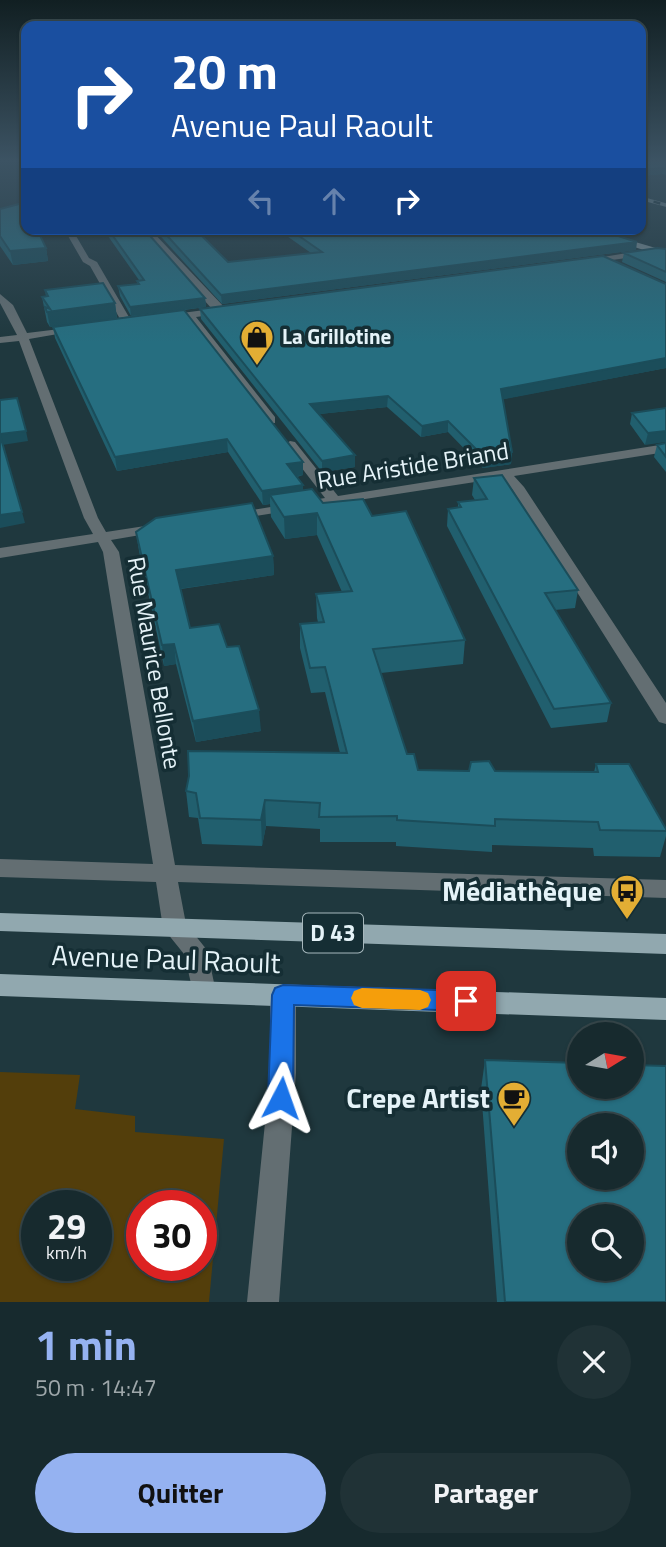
<!DOCTYPE html>
<html lang="fr">
<meta charset="utf-8">
<style>
:root{--surface:#172a2e;--page:#203236;--text:#f1f3f6;--muted:#9ea7aa;--line:#36464a;--accent:#95b2f1}
body{margin:0;font-family:"Titillium Web",sans-serif;background:var(--page);color:var(--text);height:100vh;display:flex;flex-direction:column;font-size:26px;white-space:nowrap}
*{box-sizing:border-box;margin:0}
p{font-size:23px;color:var(--muted)}
.icon{flex:none;width:38px;height:38px;fill:none;stroke:currentColor;stroke-width:2;stroke-linecap:round;stroke-linejoin:round}
.map{position:relative;height:1302px;overflow:hidden}
.side{display:flex;flex-direction:column;background:var(--surface);flex:1}
.side>*{flex:none}
.guide{position:absolute;left:21px;top:21px;width:625px;height:214px;border-radius:14px;box-shadow:0 2px 5px #0004,0 0 0 2px var(--line);background:#1a4fa0;color:#fff;overflow:hidden}
.needle{width:46px;rotate:79deg}
.tools{position:absolute;left:567px;top:1022px;display:grid;gap:14px}
.tools a{display:grid;place-items:center;width:77px;height:77px;border-radius:50%;background:var(--surface);box-shadow:0 2px 5px #0004,0 0 0 2px var(--line);font-size:35px}
.speed{position:absolute;left:21px;top:1190px;display:flex;gap:14px;font-size:35px;font-weight:700;text-align:center}
.speed>*{display:grid;place-content:center;width:91px;height:91px;border-radius:50%;background:var(--surface);box-shadow:0 2px 5px #0004,0 0 0 2px var(--line);line-height:1}
.speed small{font-size:18px;font-weight:400}
.speed .limit{border:10px solid #d22;background:#fff;color:#111}
.pin{position:absolute;display:grid;place-items:center;width:60px;height:60px;color:#fff;margin:-30px;border-radius:14px;box-shadow:0 4px 10px #0006}
.me{position:absolute;width:77px;margin:-38px;rotate:4deg;stroke-linejoin:round;filter:drop-shadow(0 0 5px #0008)}
.turn{display:flex;align-items:center;gap:24px;height:147px;padding:0 35px;font-size:32px}
.turn .icon{width:91px;height:91px;stroke-width:2.5}
.turn b{display:block;font-size:49px;line-height:60px}
.lanes{display:flex;align-items:center;height:66px;padding:0 35px;background:#0003;justify-content:center;gap:35px;direction:ltr}
.lanes .off{opacity:.35}
.round{display:grid;place-items:center;flex:none;width:74px;height:74px;border-radius:37px;background:var(--page)}
.overview{display:flex;align-items:center;justify-content:space-between;height:119px;padding:0 35px}
h1{font-size:42px;font-weight:700;line-height:52px;color:var(--accent)}
.action{display:flex;gap:14px;margin-top:auto;padding:14px 35px}
.action a{flex:1;height:80px;border-radius:42px;background:var(--accent);color:#111;font-size:28px;font-weight:700;line-height:80px;text-align:center}
.action a+a{background:var(--page);color:var(--text)}
.map>svg:first-child{display:block}
.green{fill:#533e0b;fill-rule:evenodd}
.lines{fill:none;stroke-linecap:round;stroke-linejoin:round}
.minor{fill:#636e72;fill-rule:evenodd}
.secondary{fill:#7d8f94;fill-rule:evenodd}
.primary{fill:#91a8af;fill-rule:evenodd}
.rail-casing{stroke:#809399;stroke-width:3.5}
.rail{stroke:#152e34;stroke-width:2.5;stroke-dasharray:7;stroke-linecap:butt}
.wall{fill:#215f6e}
.shaded-wall{fill:#1b4d5a}
.building{fill:#266e80;stroke:#1b4d5a;stroke-width:2;fill-rule:evenodd}
.route{fill:#1a73e8;stroke:#114b97;stroke-width:2}
.slow{fill:#f59e0b}
.labels{text-anchor:middle;stroke-width:7;stroke-linejoin:round;paint-order:stroke}
.far-poi-label{font-size:21px;font-weight:bold;fill:#e5f3f8;stroke:#152e34;text-anchor:start}
.shield{fill:#152e34;stroke:#a7b8bd;stroke-width:2}
.shield-label{font-size:23px;font-weight:bold;fill:#e5f3f8}
.street-label{font-size:24px;fill:#e5f3f8;stroke:#152e34}
.near-poi-label{font-size:28px;font-weight:bold;fill:#e5f3f8;stroke:#152e34;text-anchor:end}
.near-street-label{font-size:28px;fill:#e5f3f8;stroke:#152e34}
</style>
<div class="map">
<svg width="666" height="1302" viewBox="0 0 666 1302">
<rect width="100%" height="100%" fill="#1f383e"/>
<path class="green" d="M0,1072L80,1075L75,1109L135,1116V1132L224,1139L209,1302H0ZM37,1206H96V1265H37ZM142,1206H201V1265H142Z"/>
<g class="lines">
<path class="minor" d="M26,169V175L22,173Z
M64,229H72L89,258L97,262L133,324L132,326H124L90,266L83,262Z
M141,229H150L226,309V313L196,317L275,417V423H267L187,319L163,320L162,318L167,315L212,309Z
M645,250L648,255L583,264L579,261Z
M0,294L13,305L27,333L76,327L81,330L29,339L98,518L106,532L158,524L165,528L158,532L111,540L119,552L175,865L666,880V898L178,882L186,924L207,950L216,992L213,1000L204,1003L195,1000L184,954L163,928L156,882L0,877V859L153,864L103,552L98,542L0,558V548L93,534L84,518L19,341L0,343V337L17,335L0,303Z
M290,441L295,442L338,496L666,444V452L514,476L524,487L666,703V724L659,722L512,489L501,478L229,520V514L234,513L325,498L284,445Z
M283,984L292,987L296,995V1073L279,1302H247L270,1073V995L274,987Z"/>
<path class="secondary" d="M577,229H591L666,251V257Z"/>
<path class="primary" d="M0,913L666,934V954L0,931Z
M0,974L666,998V1020L0,996Z"/>
<defs>
<path id="rail" d="M640,198L666,205"/>
</defs>
<use href="#rail" class="rail-casing"/>
<use href="#rail" class="rail"/>
</g>
<path class="wall" d="M666,160V175L662,174L640,176Z
M0,209L46,248L48,261L13,265L0,246Z
M103,229H144L205,298L206,307L184,310L303,475L297,477L303,490L323,503L372,516L465,640L463,664L381,673L407,754L418,770L469,771L594,772L596,764L666,829V836L660,857L594,856L593,848L492,845V852L396,846V842H320V829L266,826L262,846L202,844L198,818L189,817L186,791L340,753L325,692L311,693L300,648V624L318,622L317,618L316,594L342,592L317,535L285,539L271,517L270,504L263,505L228,452L117,471L55,338L53,327H50L47,322L42,297L46,296L45,290L115,303L117,318L131,316L120,296L118,286L137,284V281L139,280Z
M154,229H195L228,262L311,253L277,229H596L636,250L222,304Z
M666,249V282L622,262L624,253Z
M666,284V368L503,399L512,452L511,464L483,468L448,432L421,437L387,407L319,414L355,455V467L322,472L201,319L200,309Z
M666,408L645,445L630,424L632,413Z
M666,443V472L654,457L657,445Z
M474,478L578,590L575,608L555,610L611,703L607,722L551,728L447,526L448,509L458,508V502L475,500L472,495Z
M136,532L273,556L274,575L181,589L190,628L227,647L261,731L196,742L176,664L164,666L139,551Z
M485,1060L666,1302H497L481,1089Z"/>
<path class="shaded-wall" d="M663,168L662,174L640,176V170Z
M637,242L636,250L222,304L221,295Z
M46,248L48,261L13,265L10,251Z
M205,298L206,307L131,316L130,307Z
M115,303L117,319L50,327L47,312Z
M666,358V368L500,400L501,389Z
M388,396L387,407L310,415V404Z
M448,421V432L421,437L422,426Z
M26,431L28,441L2,445L0,434Z
M666,431V442L645,445L648,433Z
M227,439L228,452L117,471L115,457Z
M512,452L511,464L483,468L484,457Z
M355,455V467L322,472V461Z
M303,462V475L287,478V464Z
M303,485V499L270,495V504L263,505L262,491Z
M22,512L25,523L0,528V515Z
M317,513V535L285,539L284,517Z
M273,556L274,575L178,589L176,570Z
M174,644L176,664L164,666L162,645Z
M259,710L261,731L196,742L193,721Z
M265,800L266,826L262,846L261,820Z"/>
<path class="building" d="M640,160H666V169L663,168L640,170Z
M23,203L26,209V229H37L46,248L10,251L0,236V209Z
M108,229H144L205,298L130,307L118,286L139,284L137,281L144,280Z
M161,229H195L228,262L322,252L289,229H596L637,242L221,295Z
M657,248L666,249V272L624,253Z
M603,256L666,284V358L501,389L512,452L484,457L448,421L422,426L388,396L310,404L355,455L322,461L200,309Z
M103,283L115,303L47,312L45,307L50,309L42,297L48,296L45,290Z
M184,310L303,462L287,464L303,485L262,491L227,439L115,457L53,327Z
M17,398L26,431L0,434V400Z
M666,408V431L648,433L632,413Z
M0,435L22,512L0,515Z
M666,443V457L657,445Z
M502,475L578,590L545,593L611,703L554,709L448,509L461,507L458,502L487,499L474,478Z
M312,489L323,503L363,499L372,516L406,511L465,640L373,649L407,754H414L418,770L469,771L471,762L489,761L495,771L598,772L596,764H629L666,829V831L600,830L598,822L495,819V826L397,820V816L319,817L320,803L265,800L261,820L200,818L196,793L186,791L189,776L188,751L347,753L325,667L310,668L300,624L324,622L316,594L352,591L317,513L284,517L270,495Z
M252,503L273,556L176,570L190,628L219,624L227,647L239,646L259,710L193,721L174,644L162,645L136,532L156,518Z
M485,1060L579,1063V1087H632V1065L666,1066V1302H505ZM579,1125H632V1178H579ZM579,1216H632V1269H579Z"/>
<linearGradient id="sky" x2="0" y2="1"><stop stop-color="#111f22"/><stop offset="0.47" stop-color="#3c5363"/><stop offset="1" stop-color="#3c5363" stop-opacity="0"/></linearGradient>
<rect width="666" height="342" fill="url(#sky)"/>
<path class="route" d="M283,985L466,991L474,994L478,1001L474,1008L466,1011L294,1005L293,1098L289,1107L281,1110L272,1107L268,1098L272,995L275,988Z"/>
<path class="slow" d="M362,988L420,990L428,993L431,1000L428,1007L420,1010L362,1008L354,1005L351,998L354,991Z"/>
<defs>
<symbol id="shop-pin" viewBox="-11 -11 22 30"><path d="M0 17L-7.5 6A9.5 9.5 0 1 1 7.5 6Z" fill="#e3ae34" stroke="#152e34"/><path d="M-5-2.5h2.3a2.7 3.5 0 0 1 5.4 0H5L5.5 6h-11ZM-1.5-2.5h3a1.5 2.3 0 0 0-3 0Z" fill="#111"/></symbol>
<symbol id="bus-pin" viewBox="-11 -11 22 30"><path d="M0 17L-7.5 6A9.5 9.5 0 1 1 7.5 6Z" fill="#e3ae34" stroke="#152e34"/><path d="M-5-6H5V4H4V6H2V4H-2V6H-4V4H-5ZM-3.5-4V0h7V-4ZM-3.5 1.2v1.5H-2V1.2ZM2 1.2v1.5H3.5V1.2Z" fill="#111"/></symbol>
<symbol id="cafe-pin" viewBox="-11 -11 22 30"><path d="M0 17L-7.5 6A9.5 9.5 0 1 1 7.5 6Z" fill="#e3ae34" stroke="#152e34"/><path d="M-5.5-4.5H6V0H3Q3 3.5 0 3.5H-2.5Q-5.5 3.5-5.5 0ZM3-3.2v2h1.7v-2ZM-6 4.5H4V6H-6Z" fill="#111"/></symbol>
</defs>
<g fill-rule="evenodd">
<use href="#shop-pin" x="238" y="318" width="38" height="52"/>
<use href="#bus-pin" x="608" y="872" width="38" height="52"/>
<use href="#cafe-pin" x="495" y="1079" width="38" height="52"/>
</g>
<g class="labels">
<g class="far-poi-label">
<text x="282" y="344">La Grillotine</text>
</g>
<rect class="shield" x="303" y="913.5" width="60" height="39" rx="5"/>
<g class="shield-label">
<text x="333" y="941">D 43</text>
</g>
<g class="street-label">
<text transform="translate(413 466) rotate(-9)" y="8">Rue Aristide Briand</text>
<text transform="translate(154 663) rotate(80)" y="8">Rue Maurice Bellonte</text>
</g>
<g class="near-poi-label">
<text x="602" y="901">Médiathèque</text>
<text x="490" y="1108">Crepe Artist</text>
</g>
<g class="near-street-label">
<text transform="translate(166 959) rotate(2)" y="10">Avenue Paul Raoult</text>
</g>
</g>
</svg>
<div class="tools">
<a><svg class="needle" viewBox="-14 -14 28 28"><path d="M0-13l5 13h-10z" fill="#e53935"/><path d="M0 13l5-13h-10z" fill="#9ea7aa"/></svg></a>
<a><svg class="icon" aria-label="sound" viewBox="0 0 24 24"><path d="M4 9h4l5-4v14l-5-4H4zM17 9q2 3 0 6"/></svg></a>
<a><svg class="icon" aria-label="search" viewBox="0 0 24 24"><circle cx="10" cy="10" r="6"/><path d="M15 15l6 6"/></svg></a>
</div>
<div class="speed"><div>29<small>km/h</small></div><div class="limit">30</div></div>
<div class="pin" style="left:466px;top:1001px;background:#d93025"><svg class="icon" aria-label="arrive" viewBox="0 0 24 24"><path d="M6 21V4h12l-3 4 3 4H6"/></svg></div>
<svg class="me" style="left:281px;top:1098px" viewBox="-20 -20 40 40"><path d="M0-17L14 15 0 8-14 15z" fill="#1a73e8" stroke="#fff" stroke-width="4"/></svg>
<div class="guide">
<div class="turn"><svg class="icon" aria-label="right" viewBox="0 0 24 24"><path d="M7 20v-9h11M14 6l5 5-5 5"/></svg><div><b>20 m</b>Avenue Paul Raoult</div></div>
<div class="lanes"><svg class="icon off" aria-label="left" viewBox="0 0 24 24"><path d="M17 20v-9H6M10 6l-5 5 5 5"/></svg><svg class="icon off" aria-label="ahead" viewBox="0 0 24 24"><path d="M12 20V5M6 11l6-6 6 6"/></svg><svg class="icon" aria-label="right" viewBox="0 0 24 24"><path d="M7 20v-9h11M14 6l5 5-5 5"/></svg></div>
</div>
</div>
<section class="side">
<div class="overview"><div><h1>1 min</h1><p>50 m · 14:47</p></div><a class="round"><svg class="icon" aria-label="close" viewBox="0 0 24 24"><path d="M6 6l12 12M18 6L6 18"/></svg></a></div>
<div class="action"><a>Quitter</a><a>Partager</a></div>
</section>
